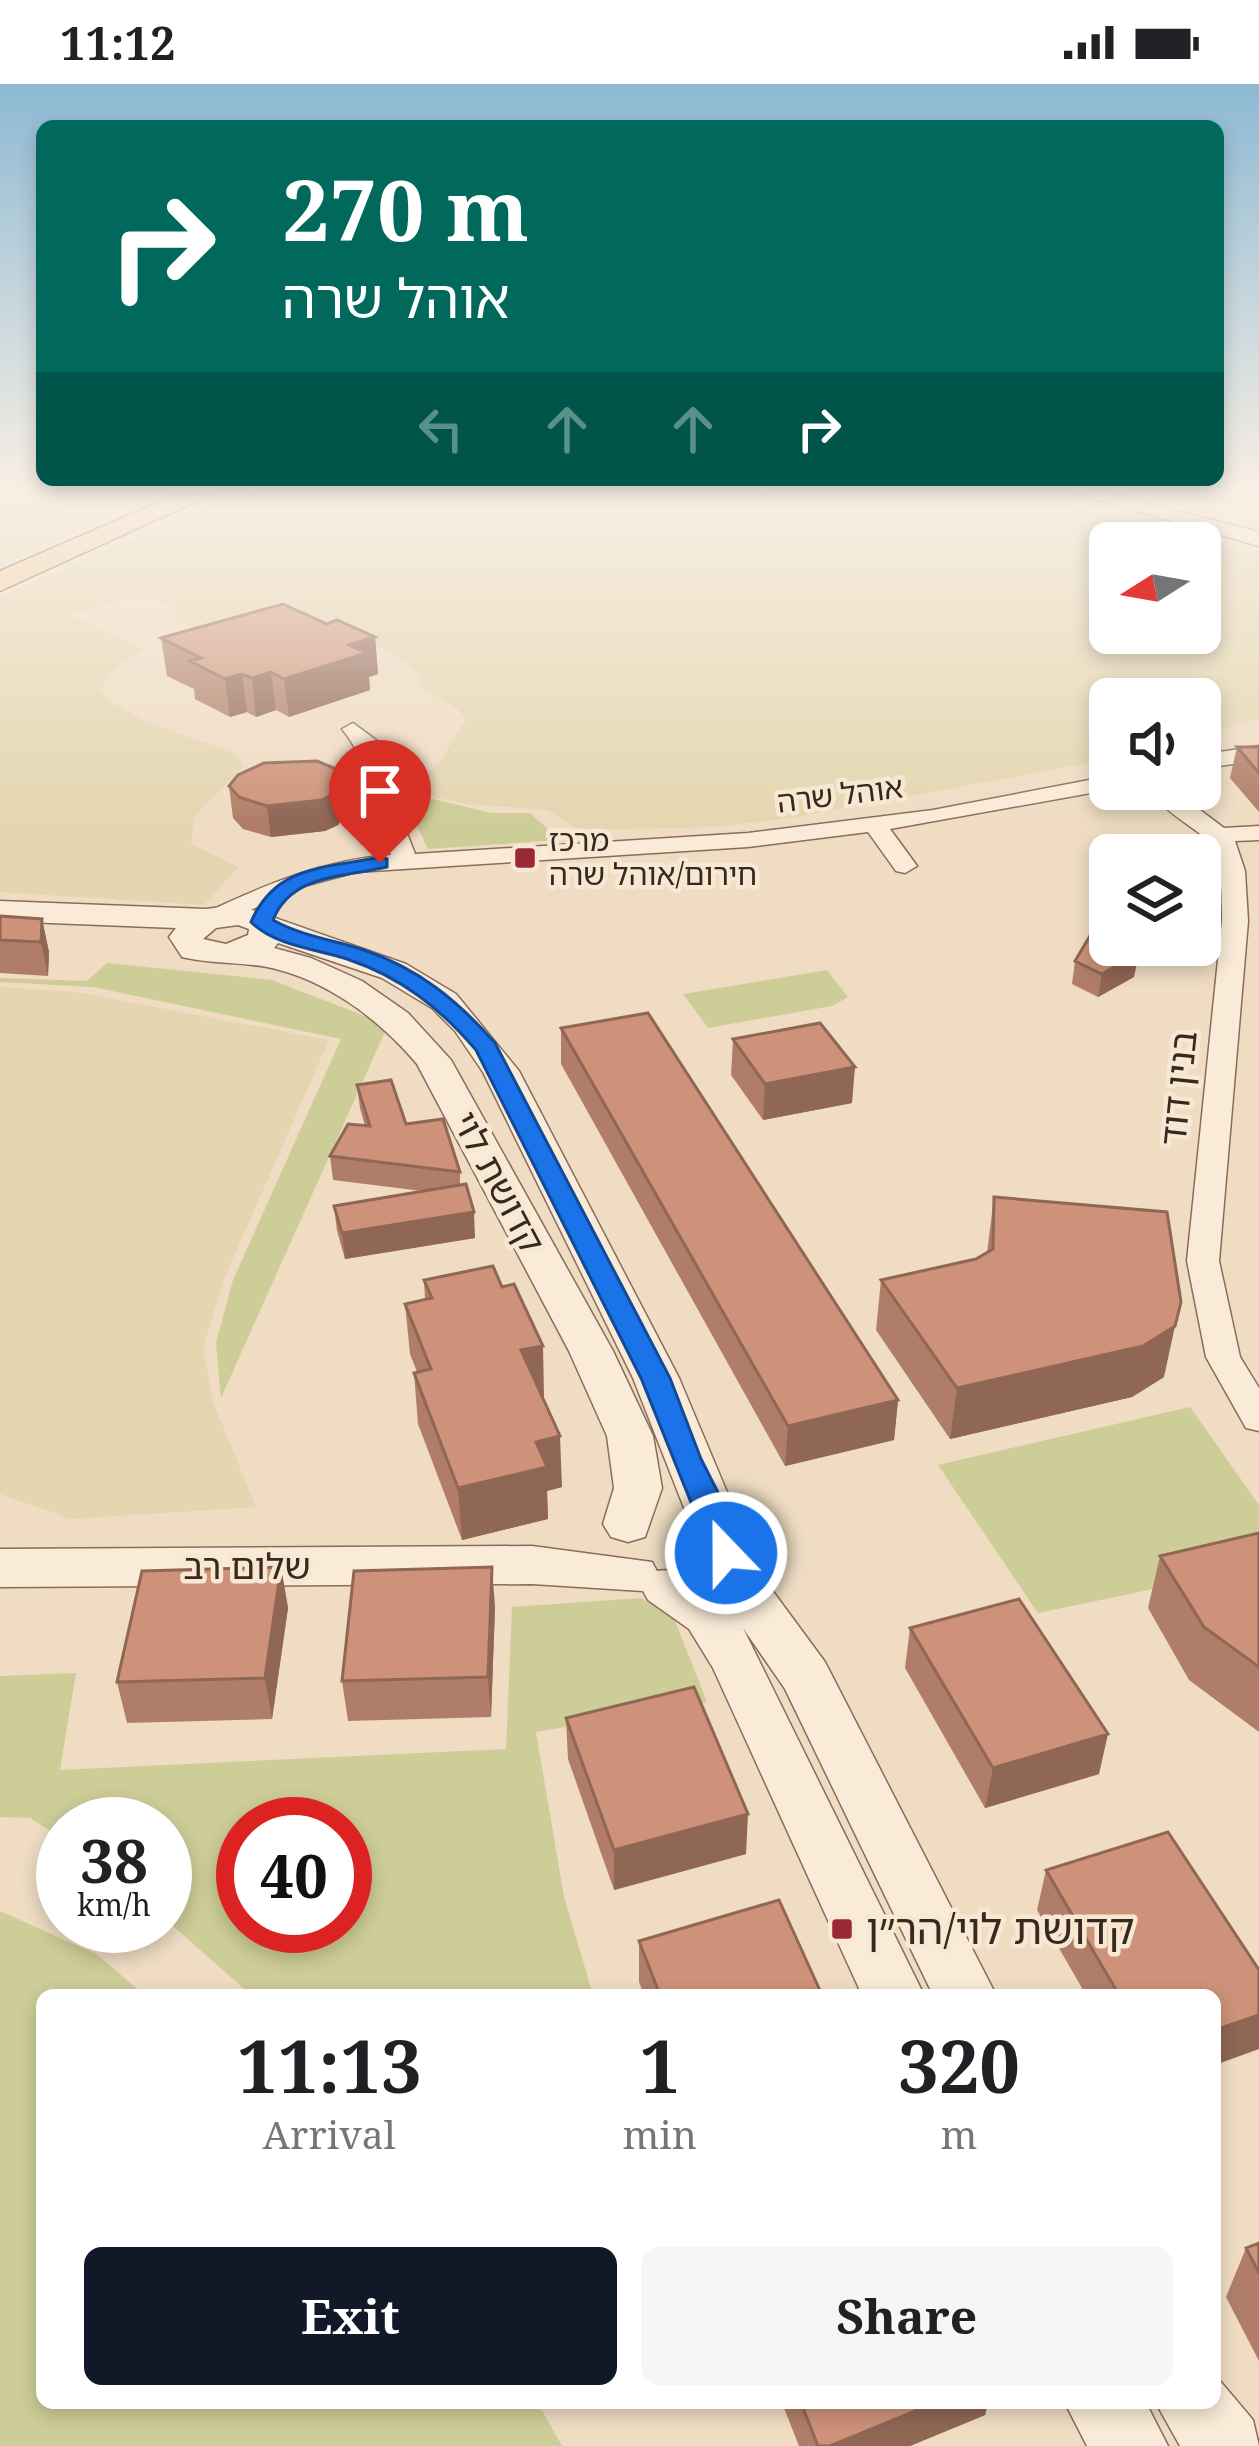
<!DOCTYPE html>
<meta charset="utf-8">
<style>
:root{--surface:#fff;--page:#f6f6f6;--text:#202124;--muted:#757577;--accent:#111827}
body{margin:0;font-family:"Noto Serif","Noto Sans Hebrew",serif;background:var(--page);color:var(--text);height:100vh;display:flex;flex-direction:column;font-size:45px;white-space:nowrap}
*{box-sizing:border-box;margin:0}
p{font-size:39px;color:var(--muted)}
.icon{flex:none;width:66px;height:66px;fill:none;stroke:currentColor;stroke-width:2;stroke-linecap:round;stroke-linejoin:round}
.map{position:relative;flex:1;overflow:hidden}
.drawer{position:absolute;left:36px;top:1905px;width:1185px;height:420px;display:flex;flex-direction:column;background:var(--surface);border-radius:18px;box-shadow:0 6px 18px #0003}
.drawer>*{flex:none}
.top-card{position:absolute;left:36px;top:36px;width:1188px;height:366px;border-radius:18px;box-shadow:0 6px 18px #0003;background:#00695c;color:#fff;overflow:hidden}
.needle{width:78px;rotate:259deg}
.controls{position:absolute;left:1089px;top:438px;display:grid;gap:24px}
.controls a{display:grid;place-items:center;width:132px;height:132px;border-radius:18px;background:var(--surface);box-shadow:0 6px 18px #0003;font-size:60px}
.speed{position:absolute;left:36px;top:1713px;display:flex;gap:24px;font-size:60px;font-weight:700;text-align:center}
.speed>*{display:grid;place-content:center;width:156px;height:156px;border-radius:50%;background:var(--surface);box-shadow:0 6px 18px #0003;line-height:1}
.speed small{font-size:30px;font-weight:400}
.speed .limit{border:18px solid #d22;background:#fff;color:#111}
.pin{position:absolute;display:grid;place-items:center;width:102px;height:102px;color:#fff;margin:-123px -51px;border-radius:50% 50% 50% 0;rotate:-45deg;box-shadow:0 0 12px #0007}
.pin .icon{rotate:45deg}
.me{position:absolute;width:132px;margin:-66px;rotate:338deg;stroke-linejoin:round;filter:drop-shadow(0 0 9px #0008)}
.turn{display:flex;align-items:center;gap:42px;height:252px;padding:0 48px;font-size:54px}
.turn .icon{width:156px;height:156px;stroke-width:2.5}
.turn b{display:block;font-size:84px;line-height:102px}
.lanes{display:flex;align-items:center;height:114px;padding:0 48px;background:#0003;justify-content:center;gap:60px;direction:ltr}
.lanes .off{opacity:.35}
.eta{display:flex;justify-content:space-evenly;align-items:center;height:204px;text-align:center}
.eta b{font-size:72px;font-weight:700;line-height:84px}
.action{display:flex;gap:24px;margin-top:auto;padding:24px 48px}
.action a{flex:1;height:138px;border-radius:18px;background:var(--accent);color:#fff;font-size:48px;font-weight:700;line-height:138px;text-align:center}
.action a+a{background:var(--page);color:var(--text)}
.status{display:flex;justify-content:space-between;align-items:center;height:84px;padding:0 60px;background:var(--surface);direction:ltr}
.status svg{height:33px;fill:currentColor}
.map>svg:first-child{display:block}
.farmland{fill:#e4d6b0;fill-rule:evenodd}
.green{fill:#cdcd97;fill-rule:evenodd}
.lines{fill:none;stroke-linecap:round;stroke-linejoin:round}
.minor-casing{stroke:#896d5a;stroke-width:3}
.tertiary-casing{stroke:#896d5a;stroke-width:3}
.primary-casing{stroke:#573c2e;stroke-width:3}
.minor{fill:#f9ebd7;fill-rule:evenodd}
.tertiary{fill:#f9ebd7;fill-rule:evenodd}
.primary{fill:#f2cc9b;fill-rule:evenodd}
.wall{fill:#b07e68}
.shaded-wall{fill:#906655}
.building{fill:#cd9279;stroke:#906655;stroke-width:3}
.route{fill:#1a73e8;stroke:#114b97;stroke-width:3}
.poi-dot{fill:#992937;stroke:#f6e8d3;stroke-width:4.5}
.labels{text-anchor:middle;stroke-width:9;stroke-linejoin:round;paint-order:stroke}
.far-street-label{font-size:30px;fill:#39281e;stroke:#f6e8d3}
.far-poi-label{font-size:30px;fill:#39281e;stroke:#f6e8d3;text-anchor:start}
.street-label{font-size:36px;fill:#39281e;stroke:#f6e8d3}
.near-poi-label{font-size:42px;fill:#39281e;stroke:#f6e8d3;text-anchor:start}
</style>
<div class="status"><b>11:12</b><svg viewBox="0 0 49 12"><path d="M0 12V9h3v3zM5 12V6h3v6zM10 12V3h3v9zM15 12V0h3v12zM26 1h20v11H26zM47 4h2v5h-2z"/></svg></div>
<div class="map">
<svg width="1259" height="2362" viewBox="0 0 1259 2362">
<rect width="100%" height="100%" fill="#efdcc3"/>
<path class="farmland" d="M25,409H82L135,421L0,483V419Z
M238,409H650L656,418L728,409H1027L1259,471V634L1200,653V615H1110V675L790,734L714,743L577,746L548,726L466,720L429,712L415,703L442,674L465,637L458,625L420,604L423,593L408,580L354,547L325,538L277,535L198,546L175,536L178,526L156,516L129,514L70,531L143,565L110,588L100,605L110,618L147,638L236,670L244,682L194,733L191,760L238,783L204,821L0,808V513ZM1110,459H1200V549H1110Z
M0,903L76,908L329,956L224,1195L203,1264L213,1318L256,1423L71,1435L0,1410Z"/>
<path class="green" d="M400,707L491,729H530L560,756L428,765Z
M107,879L272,896L388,941L221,1314L216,1259L233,1196L341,955L93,903L0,898V894L87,897Z
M827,886L848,913L832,922L708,944L683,910Z
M1190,1323L1259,1421V1483L1038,1529L938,1381Z
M641,1514L674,1534L707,1618L536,1648L564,1813L593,1911H251L165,1835V1740H63V1755L30,1734L0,1733V1592L76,1589L60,1686L506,1665L512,1523ZM243,1740H345V1842H243Z
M0,1827L98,1871L144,1911H42V2319H538L562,2362H0Z"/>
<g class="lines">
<defs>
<path id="minor" d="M353,639L380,659L390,705L415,770L748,749L933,726L1110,692L1113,705L890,745L917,782L905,789L896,787L868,748L748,763L356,788L300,803L225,838H207L203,833L207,828C267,800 324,776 391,771C377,731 368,675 342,645Z
M1259,662V676L1200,685V671Z
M1146,705H1172L1224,744L1259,742V756L1235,757L1245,787L1248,837L1219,1177L1240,1273L1259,1304V1347L1246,1344L1206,1273L1187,1177L1222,837C1223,733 1203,766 1146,705Z"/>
<path id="tertiary" d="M1074,409H1107L1259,448V462Z
M0,817L206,825L238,821L406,880L456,910L519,987L679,1294L740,1439L730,1452L744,1456L766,1498L825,1578L996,1911H933L785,1605L743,1544L924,1911H862L713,1584L689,1545L648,1516L643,1507L532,1500L0,1503V1465L532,1462L652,1478L657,1487C682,1482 707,1504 726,1519L701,1469L711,1455L698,1452L690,1439L633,1294L483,988L455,947L432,924L382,894L278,859L274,864L311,874L362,897L408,929L451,976L613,1267L653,1352L662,1404L645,1453L628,1458L611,1453L603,1440L614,1404L607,1352L569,1267L417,980C379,935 326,895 267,883C239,878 211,880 182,873L169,853L176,844L0,837ZM238,841L249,845L248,851L226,860L203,855L216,844Z
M1215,2291L1253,2336L1259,2362H1180L1156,2319H1215Z
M1065,2319H1146L1168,2362H1087Z"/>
<path id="primary" d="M180,409H215L0,507V487Z"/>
</defs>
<use href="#minor" class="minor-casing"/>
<use href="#tertiary" class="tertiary-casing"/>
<use href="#primary" class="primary-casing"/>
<use href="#minor" class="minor"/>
<use href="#tertiary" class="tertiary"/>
<use href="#primary" class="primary"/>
</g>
<path class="wall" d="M327,540L375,553L378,590L369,593L370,606L289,633L276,626L256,633L247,628L230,633L195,615L194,605L167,592L161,554Z
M1237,663H1259V728L1230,694Z
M229,702L348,725L338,741L325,747L271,753L243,745L233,734Z
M0,832L42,835L49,868L48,892L0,889Z
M1075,877L1134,893L1098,913L1072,900Z
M561,944L898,1316L894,1356L785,1382L561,980Z
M733,955L852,1019L763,1036L731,991Z
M357,1001L460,1088V1101L475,1154L345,1175L337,1147L334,1122L422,1107L333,1096L330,1072L365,1042L360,1024Z
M994,1113L1164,1293L1132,1313L950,1355L876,1246L881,1196L976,1175L987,1169Z
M424,1196L544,1312L542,1313L562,1403L547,1407L548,1435L462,1456L418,1340L414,1289L417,1288L410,1270L405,1220L425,1215Z
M1259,1449V1648L1189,1596L1148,1524L1160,1472Z
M281,1483L288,1524L272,1635L127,1639L117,1598Z
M495,1523L491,1633L348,1637L342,1597Z
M910,1544L1099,1690L985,1724L905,1584Z
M566,1634L746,1770L614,1806L568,1675Z
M1046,1786L1215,1911H1086L1037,1826Z
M639,1857L822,1911H644L639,1898Z
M1259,2159V2277L1226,2213L1246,2164Z
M782,2319H988L985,2331L910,2362H799Z"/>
<path class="shaded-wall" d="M375,553L378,590L369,593L370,606L289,633L284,595L349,561Z
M271,588L276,626L256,633L252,594Z
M242,590L247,628L230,633L225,595Z
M345,694L348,725L338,741L325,747L271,753L267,722Z
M42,835L49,868L48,892L41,858Z
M1141,861L1134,893L1098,913L1102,890Z
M855,983L852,1019L763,1036L765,1000Z
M474,1128L475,1154L345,1175L342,1149Z
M1175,1242L1164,1293L1132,1313L950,1355L957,1304Z
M543,1262L544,1312L523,1317L521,1266Z
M898,1316L894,1356L785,1382L788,1342Z
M560,1352L562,1403L547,1407L548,1435L462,1456L458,1404L536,1358Z
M281,1483L288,1524L272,1635L265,1594Z
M492,1483L495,1523L491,1633L488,1593Z
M1108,1650L1099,1690L985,1724L993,1684Z
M748,1730L746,1770L614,1806V1766Z
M1259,1931V1965L1215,1981V1946Z
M935,2319H988L985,2331L910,2362H830Z"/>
<path class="building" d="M283,520L327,540L337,536L375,553L349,561L367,569L284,595L271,588L252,594L242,590L225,595L190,577L201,574L161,554Z
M1237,663H1259V689Z
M317,677L341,687L345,694L335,709L322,716L267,722L239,713L229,702L238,691L264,679Z
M0,832L42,835L41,858L0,856Z
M1097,840L1110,843V861H1140L1138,869L1102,890L1075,877Z
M648,929L898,1316L788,1342L561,944Z
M820,939L855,983L765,1000L733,955Z
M391,996L406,1040L443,1035L460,1088L330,1072L348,1040L370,1042L357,1001Z
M466,1100L474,1128L342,1149L334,1122Z
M994,1113L1167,1128L1181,1218L1175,1242L1143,1262L957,1304L881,1196L976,1175L993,1165Z
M493,1182L502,1203L514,1200L543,1262L521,1266L560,1352L536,1358L547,1383L458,1404L414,1289L431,1285L405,1220L432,1214L424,1196Z
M1259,1449V1583L1204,1543L1160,1472Z
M281,1483L265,1594L117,1598L142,1487Z
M492,1483L488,1593L342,1597L354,1487Z
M1019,1515L1108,1650L993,1684L910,1544Z
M694,1603L748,1730L614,1766L566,1634Z
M1168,1748L1259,1886V1931L1215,1946V1911H1119L1046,1786Z
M779,1816L822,1911H660L639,1857Z
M1259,2159V2189L1246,2164Z
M801,2319H935L830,2362H818Z"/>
<linearGradient id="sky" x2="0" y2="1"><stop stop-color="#8db9d4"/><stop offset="0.55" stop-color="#f8efe4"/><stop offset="1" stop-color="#f8efe4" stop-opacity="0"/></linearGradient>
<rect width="1259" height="739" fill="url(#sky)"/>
<path class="route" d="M380,773L387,775V783C344,793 291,790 273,836C301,852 334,856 364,866C419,885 457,916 495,959L670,1294L701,1375L738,1448L743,1469L738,1478H715L641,1294L476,966C440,924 401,893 347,875C316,865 275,862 251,838C276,780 325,785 380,773Z"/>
<g class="poi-dot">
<rect x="513" y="762" width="24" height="24" rx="6"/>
<rect x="830" y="1833" width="24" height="24" rx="6"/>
</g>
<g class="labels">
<g class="far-street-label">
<text transform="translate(840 711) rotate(-7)" y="10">אוהל שרה</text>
</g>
<g class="far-poi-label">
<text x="549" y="767">מרכז<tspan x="549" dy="34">חירום/אוהל שרה</tspan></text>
</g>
<g class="street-label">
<text transform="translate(1178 1004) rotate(-84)" y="13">בנין דוד</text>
<text transform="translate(499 1098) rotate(62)" y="13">קדושת לוי</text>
<text x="247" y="1495">שלום רב</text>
</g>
<g class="near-poi-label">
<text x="866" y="1860">קדושת לוי/הר״ן</text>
</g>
</g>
</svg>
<div class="controls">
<a><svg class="needle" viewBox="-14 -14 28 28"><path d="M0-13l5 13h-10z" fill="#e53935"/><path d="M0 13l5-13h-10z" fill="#757577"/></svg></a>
<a><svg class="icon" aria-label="sound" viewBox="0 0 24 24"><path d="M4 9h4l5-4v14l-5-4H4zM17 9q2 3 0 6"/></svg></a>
<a><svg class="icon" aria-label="layers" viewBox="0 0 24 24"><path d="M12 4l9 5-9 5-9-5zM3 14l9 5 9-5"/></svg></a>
</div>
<div class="speed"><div>38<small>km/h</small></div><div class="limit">40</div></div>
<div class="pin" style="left:380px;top:779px;background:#d93025"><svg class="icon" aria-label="arrive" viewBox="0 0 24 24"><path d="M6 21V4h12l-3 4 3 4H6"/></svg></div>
<svg class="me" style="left:726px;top:1469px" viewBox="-20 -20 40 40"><circle r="17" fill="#1a73e8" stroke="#fff" stroke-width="3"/><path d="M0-11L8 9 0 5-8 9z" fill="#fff"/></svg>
<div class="top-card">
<div class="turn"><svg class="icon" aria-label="right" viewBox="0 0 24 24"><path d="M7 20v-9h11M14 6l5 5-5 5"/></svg><div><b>270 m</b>אוהל שרה</div></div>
<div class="lanes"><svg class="icon off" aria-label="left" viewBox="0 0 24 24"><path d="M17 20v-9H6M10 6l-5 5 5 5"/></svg><svg class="icon off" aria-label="ahead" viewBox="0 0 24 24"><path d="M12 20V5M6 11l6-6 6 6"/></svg><svg class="icon off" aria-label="ahead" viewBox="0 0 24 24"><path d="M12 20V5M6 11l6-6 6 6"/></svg><svg class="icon" aria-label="right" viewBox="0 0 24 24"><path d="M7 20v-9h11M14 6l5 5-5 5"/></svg></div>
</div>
<section class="drawer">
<div class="eta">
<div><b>11:13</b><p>Arrival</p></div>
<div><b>1</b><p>min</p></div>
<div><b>320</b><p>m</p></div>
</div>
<div class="action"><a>Exit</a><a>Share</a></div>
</section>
</div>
